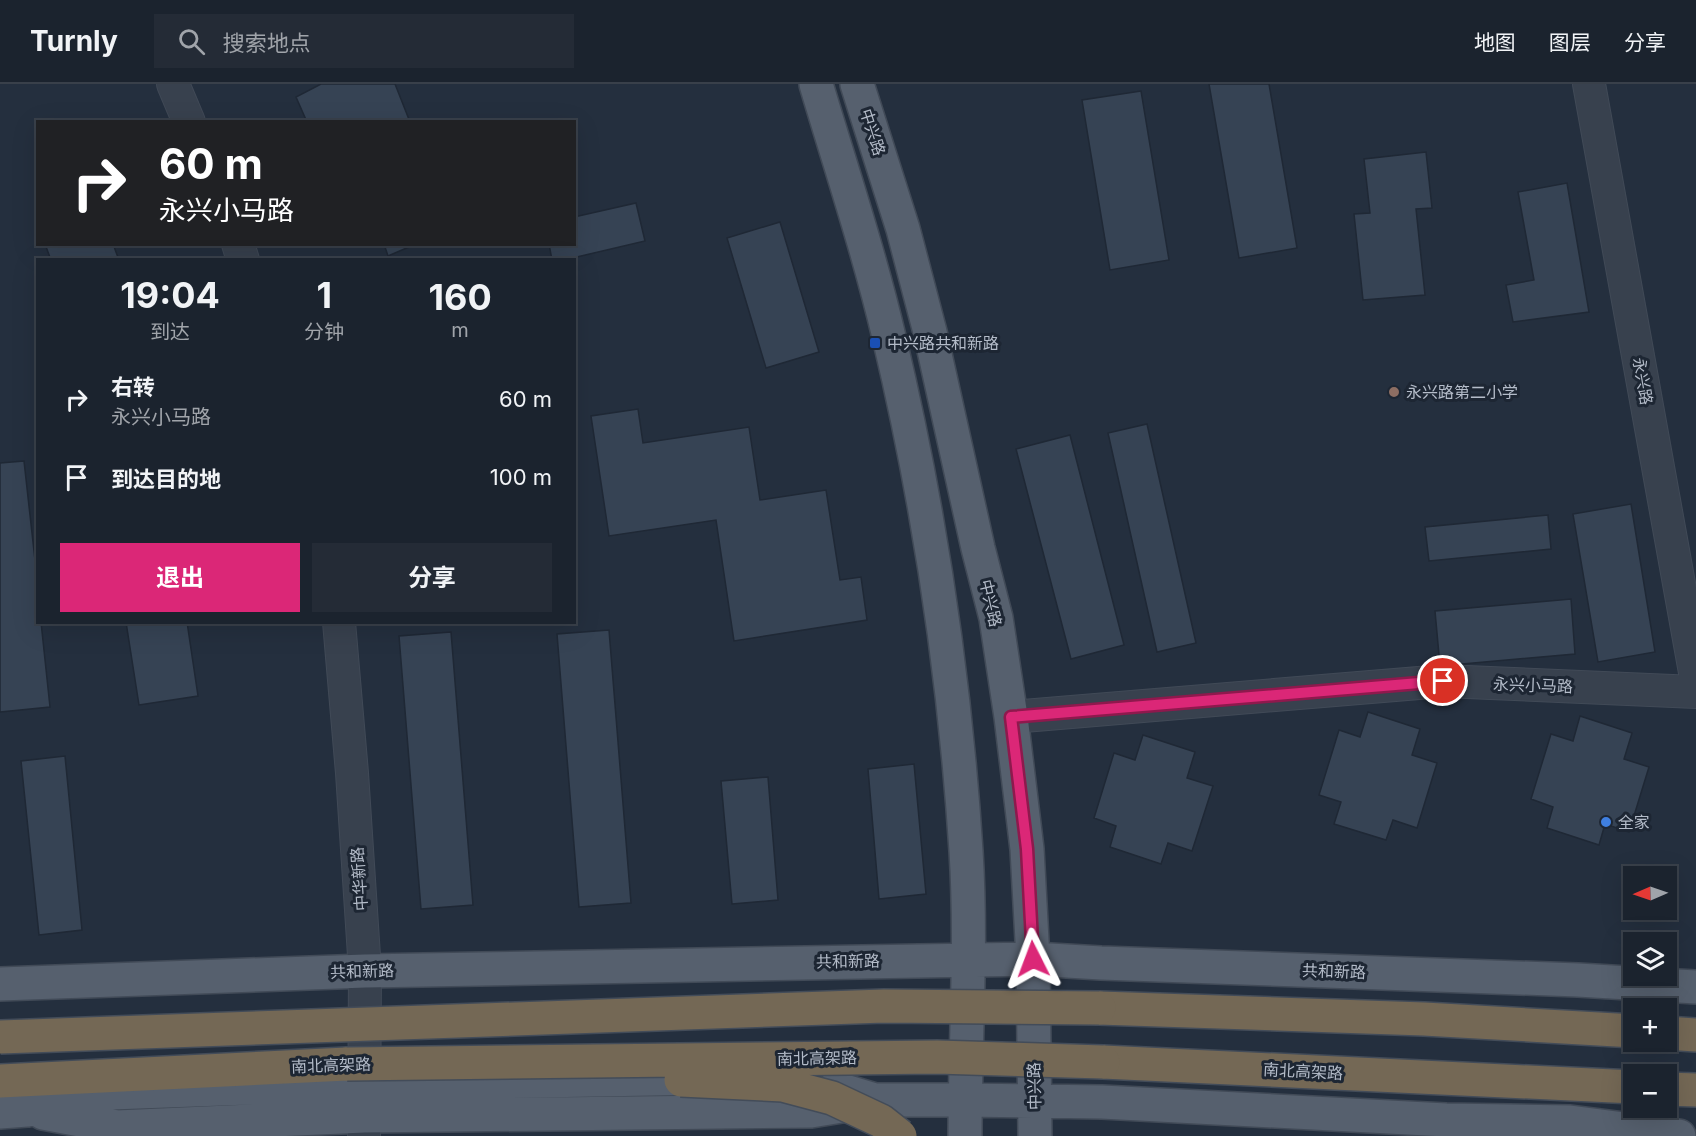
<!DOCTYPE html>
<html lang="zh">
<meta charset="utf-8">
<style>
:root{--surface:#1b232e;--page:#242b36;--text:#f1f3f6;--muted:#a0a4aa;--line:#39404a;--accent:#db2777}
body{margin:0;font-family:Inter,"Noto Sans SC",sans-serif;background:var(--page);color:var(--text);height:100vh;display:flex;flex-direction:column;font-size:22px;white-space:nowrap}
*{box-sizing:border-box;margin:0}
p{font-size:20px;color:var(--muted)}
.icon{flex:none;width:33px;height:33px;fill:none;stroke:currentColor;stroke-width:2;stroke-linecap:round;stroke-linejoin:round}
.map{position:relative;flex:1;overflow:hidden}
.panel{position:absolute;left:36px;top:174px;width:540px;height:366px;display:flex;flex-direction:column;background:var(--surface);border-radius:0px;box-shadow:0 6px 24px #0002,0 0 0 2px var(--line)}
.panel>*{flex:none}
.hud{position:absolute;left:36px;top:36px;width:540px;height:126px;border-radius:0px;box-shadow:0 6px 24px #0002,0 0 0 2px var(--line);background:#202124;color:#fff;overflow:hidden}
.needle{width:39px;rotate:268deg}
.fabs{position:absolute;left:1623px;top:782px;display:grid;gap:12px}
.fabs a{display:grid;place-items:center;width:54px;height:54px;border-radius:0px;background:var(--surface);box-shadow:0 6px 24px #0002,0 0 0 2px var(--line);font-size:30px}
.pin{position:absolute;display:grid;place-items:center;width:51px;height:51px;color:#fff;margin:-26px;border:3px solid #fff;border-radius:50%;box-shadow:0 2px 6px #0007}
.me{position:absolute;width:66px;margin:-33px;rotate:357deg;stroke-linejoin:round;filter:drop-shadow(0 0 4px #0008)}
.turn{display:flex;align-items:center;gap:21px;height:126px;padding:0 24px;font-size:27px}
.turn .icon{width:78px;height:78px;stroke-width:2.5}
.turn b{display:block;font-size:42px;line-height:51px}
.eta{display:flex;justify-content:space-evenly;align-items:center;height:102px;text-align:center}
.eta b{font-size:36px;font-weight:700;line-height:42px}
.button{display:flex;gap:12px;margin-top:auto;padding:12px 24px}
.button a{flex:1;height:69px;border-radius:0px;background:var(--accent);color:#fff;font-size:24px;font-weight:700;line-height:69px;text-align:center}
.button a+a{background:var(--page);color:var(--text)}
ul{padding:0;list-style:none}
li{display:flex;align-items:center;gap:18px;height:78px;padding:0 24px}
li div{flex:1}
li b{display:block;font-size:22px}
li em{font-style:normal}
header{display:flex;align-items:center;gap:36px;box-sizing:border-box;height:84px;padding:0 30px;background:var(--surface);border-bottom:2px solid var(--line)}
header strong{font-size:28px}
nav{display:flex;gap:33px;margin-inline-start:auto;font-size:21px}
.search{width:420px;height:54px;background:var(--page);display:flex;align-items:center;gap:15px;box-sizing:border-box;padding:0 21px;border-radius:0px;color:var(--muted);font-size:22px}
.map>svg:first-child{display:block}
.building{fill:#364354;stroke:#1f2835;stroke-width:1.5}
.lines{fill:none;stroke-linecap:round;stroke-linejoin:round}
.minor-casing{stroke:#414a57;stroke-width:34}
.major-casing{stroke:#414a57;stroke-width:36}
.highway-casing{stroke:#434c59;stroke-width:36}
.minor{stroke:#38414e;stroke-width:32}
.major{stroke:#56606e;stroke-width:33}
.highway{stroke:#746855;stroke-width:33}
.highway-bridge-casing{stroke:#434c59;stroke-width:36;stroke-linecap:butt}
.highway-bridge{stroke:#746855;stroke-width:33}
.route-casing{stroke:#8e194d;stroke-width:15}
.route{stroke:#db2777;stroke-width:10}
.transit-dot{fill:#1a4fb4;stroke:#1d2633;stroke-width:2}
.education-dot{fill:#8d6e63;stroke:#1d2633;stroke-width:2}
.shop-dot{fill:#3f7fe0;stroke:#1d2633;stroke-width:2}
.labels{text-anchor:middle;stroke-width:6;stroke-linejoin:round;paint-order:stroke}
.street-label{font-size:16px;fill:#b4bcc9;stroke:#1d2633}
.poi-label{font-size:16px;fill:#b4bcc9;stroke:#1d2633;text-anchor:start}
</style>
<header>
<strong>Turnly</strong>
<div class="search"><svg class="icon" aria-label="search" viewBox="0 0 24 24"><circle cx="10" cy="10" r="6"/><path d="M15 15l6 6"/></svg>搜索地点</div>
<nav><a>地图</a><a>图层</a><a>分享</a></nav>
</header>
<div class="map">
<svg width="1696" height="1052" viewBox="0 0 1696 1052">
<rect width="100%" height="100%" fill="#242f3e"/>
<path class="building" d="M321,0H395L410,38H307L296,13Z
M1209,0H1269L1297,164L1239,174Z
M1141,7L1169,176L1110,186L1082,16Z
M1426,68L1432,124L1416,125L1425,211L1363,216L1354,130L1370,129L1364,75Z
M1567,99L1589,228L1513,238L1506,201L1534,196L1518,108Z
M636,119L645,157L564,176H552L549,160H574V133Z
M780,138L819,268L766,284L727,154Z
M45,160H113L119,176H51Z
M384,160H416L388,172Z
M638,325L643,359L749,343L760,416L826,406L840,496L861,493L867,536L734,557L716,436L609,452L591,332Z
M1147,340L1196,559L1157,568L1108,349Z
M1070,351L1124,561L1071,575L1016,365Z
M24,377L38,503V538H41L50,623L0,628V379Z
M1631,420L1655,568L1598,578L1573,430Z
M1548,431L1551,465L1429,477L1425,443Z
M1571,515L1575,570L1440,582L1435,527Z
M126,538H187L198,612L139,621Z
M609,546L631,819L579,823L557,550Z
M451,548L473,821L421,825L399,552Z
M1368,628L1420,645L1412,671L1437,679L1417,744L1393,736L1386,756L1334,740L1341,718L1319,711L1339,646L1360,653Z
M1580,632L1632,649L1624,675L1649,683L1629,748L1605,740L1599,761L1547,744L1553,723L1531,715L1551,650L1573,657Z
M1143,651L1195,668L1187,694L1213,702L1192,767L1168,759L1161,780L1110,763L1116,742L1094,734L1114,669L1135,676Z
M65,672L82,846L39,851L21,677Z
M914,680L926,810L879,815L868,685Z
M768,693L778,816L732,820L721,697Z"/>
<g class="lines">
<defs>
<path id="minor" d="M173,0L189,38
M1589,0L1696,594
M238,160L243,176
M339,538L352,689L365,887L364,1052
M1011,633L1443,597L1696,608"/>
<path id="major" d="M816,0C841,84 869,168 889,253C929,421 955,595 966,767C972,862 965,957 965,1052
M857,0L903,145L930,248L978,464L996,534L1011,633L1027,765L1033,875L1035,1052
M0,900L365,887L1033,875L1101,879L1578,896L1696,903
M835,1004L875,1016H965L1102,1018L1446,1036L1570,1038L1679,1052
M0,1028L27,1026L111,1009L364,1000L710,994
M43,1029L117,1043L364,1032L811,1027L860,1019"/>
<path id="highway" d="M1099,924L1424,935L1634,947
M1666,949L1696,951
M1103,978L1634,1003
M0,997L347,980
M1666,1005L1696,1006"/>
</defs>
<use href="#minor" class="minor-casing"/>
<use href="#major" class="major-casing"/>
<use href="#highway" class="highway-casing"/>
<use href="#minor" class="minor"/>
<use href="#major" class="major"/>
<use href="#highway" class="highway"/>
<defs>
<path id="highway-bridge" d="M0,953L884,922L1099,924
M347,980L937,973L1103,978
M681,996L783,1001L832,1014L881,1037L900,1052"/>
</defs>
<use href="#highway-bridge" class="highway-bridge-casing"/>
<use href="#highway-bridge" class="highway-bridge"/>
</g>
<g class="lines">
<defs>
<path id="route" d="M1033,875L1027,765L1011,633L1443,597"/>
</defs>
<use href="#route" class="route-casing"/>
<use href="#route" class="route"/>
</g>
<rect class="transit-dot" x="869" y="253" width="12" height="12" rx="3"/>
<circle class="education-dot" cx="1394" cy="308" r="6"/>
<circle class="shop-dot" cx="1606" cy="738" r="6"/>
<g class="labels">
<g class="street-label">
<text transform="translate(873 48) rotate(72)" y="6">中兴路</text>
<text transform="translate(1643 297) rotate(80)" y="6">永兴路</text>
<text transform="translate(991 519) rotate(77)" y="6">中兴路</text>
<text transform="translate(1533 601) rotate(2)" y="6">永兴小马路</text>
<text transform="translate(359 795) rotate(-94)" y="6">中华新路</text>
<text transform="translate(848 877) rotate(-1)" y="6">共和新路</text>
<text transform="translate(362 887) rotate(-2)" y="6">共和新路</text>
<text transform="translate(1334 887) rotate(2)" y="6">共和新路</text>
<text transform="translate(817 974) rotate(-1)" y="6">南北高架路</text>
<text transform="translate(331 981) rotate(-2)" y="6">南北高架路</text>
<text transform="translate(1303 987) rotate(3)" y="6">南北高架路</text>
<text transform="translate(1034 1002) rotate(-91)" y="6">中兴路</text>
</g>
<g class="poi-label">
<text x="887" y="265">中兴路共和新路</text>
<text x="1406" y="314">永兴路第二小学</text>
<text x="1618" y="744">全家</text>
</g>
</g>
</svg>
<div class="fabs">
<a><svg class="needle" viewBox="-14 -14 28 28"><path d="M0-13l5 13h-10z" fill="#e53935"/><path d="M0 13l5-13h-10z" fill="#a0a4aa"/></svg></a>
<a><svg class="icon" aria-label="layers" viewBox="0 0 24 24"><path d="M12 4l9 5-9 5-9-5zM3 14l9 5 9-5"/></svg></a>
<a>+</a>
<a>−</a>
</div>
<div class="pin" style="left:1443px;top:597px;background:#d93025"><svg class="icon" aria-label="arrive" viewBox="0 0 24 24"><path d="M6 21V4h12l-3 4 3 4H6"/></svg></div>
<svg class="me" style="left:1033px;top:875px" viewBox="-20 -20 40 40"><path d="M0-17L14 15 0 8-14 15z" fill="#db2777" stroke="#fff" stroke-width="4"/></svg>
<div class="hud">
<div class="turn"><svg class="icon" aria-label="right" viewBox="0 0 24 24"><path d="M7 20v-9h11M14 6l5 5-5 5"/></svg><div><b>60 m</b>永兴小马路</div></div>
</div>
<section class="panel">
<div class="eta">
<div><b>19:04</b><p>到达</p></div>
<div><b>1</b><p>分钟</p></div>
<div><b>160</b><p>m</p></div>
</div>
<ul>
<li><svg class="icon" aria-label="right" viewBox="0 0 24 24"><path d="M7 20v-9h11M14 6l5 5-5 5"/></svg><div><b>右转</b><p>永兴小马路</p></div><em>60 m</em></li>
<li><svg class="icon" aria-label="arrive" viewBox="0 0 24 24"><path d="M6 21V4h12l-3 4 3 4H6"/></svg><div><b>到达目的地</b></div><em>100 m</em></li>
</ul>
<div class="button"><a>退出</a><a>分享</a></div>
</section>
</div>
